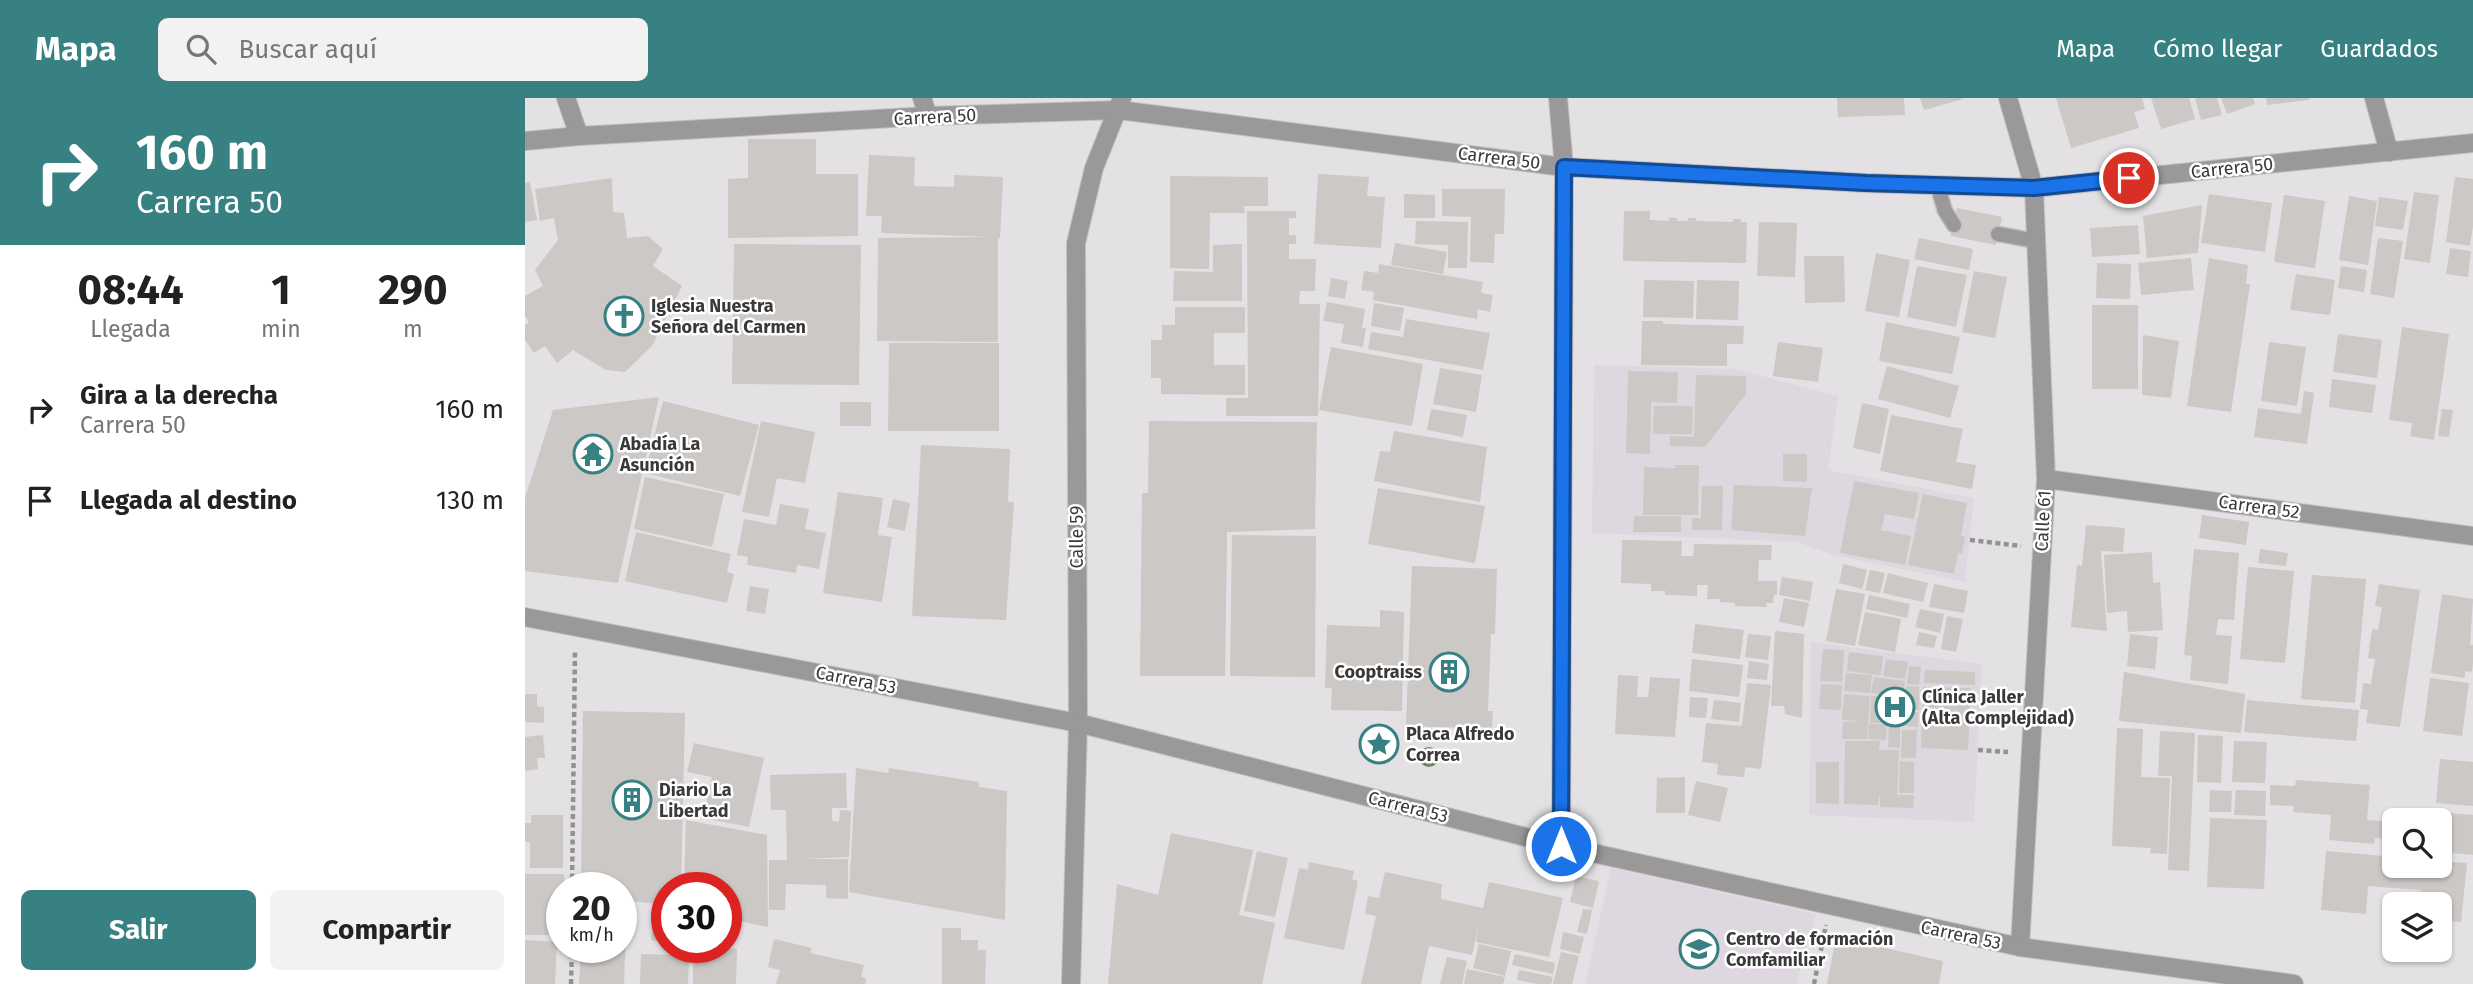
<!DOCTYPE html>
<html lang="es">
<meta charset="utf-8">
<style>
:root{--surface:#fff;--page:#f2f2f2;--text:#222;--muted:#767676;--accent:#388183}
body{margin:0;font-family:"Fira Sans",sans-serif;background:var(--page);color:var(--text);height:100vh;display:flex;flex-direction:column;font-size:26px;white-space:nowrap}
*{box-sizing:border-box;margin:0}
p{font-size:23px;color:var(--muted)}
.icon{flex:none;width:38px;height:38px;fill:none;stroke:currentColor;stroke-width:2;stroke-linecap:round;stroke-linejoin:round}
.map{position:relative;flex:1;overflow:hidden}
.drawer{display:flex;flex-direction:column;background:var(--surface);width:525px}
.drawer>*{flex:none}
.top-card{background:#388183;color:#fff;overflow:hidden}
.fabs{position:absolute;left:1857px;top:710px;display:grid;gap:14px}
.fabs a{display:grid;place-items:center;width:70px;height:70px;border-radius:10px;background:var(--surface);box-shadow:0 2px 5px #0004;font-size:35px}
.speed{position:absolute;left:21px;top:774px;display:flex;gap:14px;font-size:35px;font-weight:700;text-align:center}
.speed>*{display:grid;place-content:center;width:91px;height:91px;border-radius:50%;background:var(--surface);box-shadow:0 2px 5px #0004;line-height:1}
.speed small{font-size:18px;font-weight:400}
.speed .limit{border:10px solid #d22;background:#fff;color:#111}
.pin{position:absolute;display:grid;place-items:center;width:60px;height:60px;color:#fff;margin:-30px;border:4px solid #fff;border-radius:50%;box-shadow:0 2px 7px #0007}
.me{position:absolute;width:77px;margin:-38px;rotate:0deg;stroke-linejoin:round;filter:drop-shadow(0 0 5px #0008)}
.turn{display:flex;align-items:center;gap:24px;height:147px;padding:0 21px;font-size:32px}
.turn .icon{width:91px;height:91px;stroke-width:2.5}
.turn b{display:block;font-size:49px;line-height:60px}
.eta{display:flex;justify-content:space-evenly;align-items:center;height:119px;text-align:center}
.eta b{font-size:42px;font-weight:700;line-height:49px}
.cta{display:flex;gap:14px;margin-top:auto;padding:14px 21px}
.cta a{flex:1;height:80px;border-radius:10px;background:var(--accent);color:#fff;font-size:28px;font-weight:700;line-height:80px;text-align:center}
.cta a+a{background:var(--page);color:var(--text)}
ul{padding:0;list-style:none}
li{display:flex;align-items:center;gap:21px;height:91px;padding:0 21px}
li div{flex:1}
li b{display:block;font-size:26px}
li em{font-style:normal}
header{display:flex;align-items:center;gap:42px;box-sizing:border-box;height:98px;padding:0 35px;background:var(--accent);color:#fff}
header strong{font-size:33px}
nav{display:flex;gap:38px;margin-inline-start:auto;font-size:24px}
.search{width:490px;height:63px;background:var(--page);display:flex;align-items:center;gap:18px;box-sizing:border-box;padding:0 24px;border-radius:10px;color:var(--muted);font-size:26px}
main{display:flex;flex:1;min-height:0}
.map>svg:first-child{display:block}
.built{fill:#dfd7e0}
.building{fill:#cbc8c6}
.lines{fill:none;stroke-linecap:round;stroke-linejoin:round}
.service-casing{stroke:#c1bfc1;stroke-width:17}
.minor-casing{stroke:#c1bfc1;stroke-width:20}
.tertiary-casing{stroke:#c1bfc1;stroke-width:20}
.path{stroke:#939293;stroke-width:4.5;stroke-dasharray:5 3.5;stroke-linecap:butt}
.service{stroke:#9a9898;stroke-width:14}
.minor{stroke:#9a9898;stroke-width:18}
.tertiary{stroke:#9a9898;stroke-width:18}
.tree{fill:#70866a}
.route-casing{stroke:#114b97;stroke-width:18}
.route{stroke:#1a73e8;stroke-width:12}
.labels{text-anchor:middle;stroke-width:5;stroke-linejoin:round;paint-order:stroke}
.street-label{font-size:18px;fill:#3a393a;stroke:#fff}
.poi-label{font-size:18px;font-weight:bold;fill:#3a393a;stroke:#fff;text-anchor:start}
</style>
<header>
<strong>Mapa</strong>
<div class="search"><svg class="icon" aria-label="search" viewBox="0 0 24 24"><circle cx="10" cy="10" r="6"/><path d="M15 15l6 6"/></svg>Buscar aquí</div>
<nav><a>Mapa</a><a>Cómo llegar</a><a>Guardados</a></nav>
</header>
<main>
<section class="drawer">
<div class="top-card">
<div class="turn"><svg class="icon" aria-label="right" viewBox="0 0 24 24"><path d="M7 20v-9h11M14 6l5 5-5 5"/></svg><div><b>160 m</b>Carrera 50</div></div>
</div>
<div class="eta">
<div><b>08:44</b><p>Llegada</p></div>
<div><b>1</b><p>min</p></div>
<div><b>290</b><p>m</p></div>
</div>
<ul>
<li><svg class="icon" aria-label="right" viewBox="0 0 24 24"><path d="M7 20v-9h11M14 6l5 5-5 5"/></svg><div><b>Gira a la derecha</b><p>Carrera 50</p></div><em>160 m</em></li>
<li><svg class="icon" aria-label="arrive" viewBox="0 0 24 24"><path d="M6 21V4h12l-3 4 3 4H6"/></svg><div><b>Llegada al destino</b></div><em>130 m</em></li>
</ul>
<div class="cta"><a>Salir</a><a>Compartir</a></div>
</section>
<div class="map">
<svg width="1948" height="886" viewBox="0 0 1948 886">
<rect width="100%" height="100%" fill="#e3e1e3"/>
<path class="built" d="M1069,267L1210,271L1313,298L1303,372L1449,400L1440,484L1309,457L1272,444L1067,435Z
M1286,544L1457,566L1449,724L1284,717Z
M1086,770L1291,816L1271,886H1060Z"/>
<path class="building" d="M1312,0H1379L1380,17L1313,19Z
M1395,0H1437L1438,1L1399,12Z
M1531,0H1617L1620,11L1609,14L1614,30L1546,50Z
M1626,0H1664L1670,21L1636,31Z
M1670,0H1692L1697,17L1676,22Z
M1696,0H1728L1730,6L1702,16Z
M1741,0H1784V2L1742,7Z
M223,41H291V76H333V138L203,140V81L223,80Z
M344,57L390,59L389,88L429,89V77L478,79L475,140H473V244L352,243L353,140L468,139L356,135L357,118H341Z
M793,76L844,79L842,98L860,99L856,150L789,146Z
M645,78L743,79V108H719L720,115H685L684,171L645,170Z
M1930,79L1948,81V128L1945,148L1921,144Z
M87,80L88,114L99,115L102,140L123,138L138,151L128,168L157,188L127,248L100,274L81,272L48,252L32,265L20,248L9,255L0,242V227L4,224L0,218V198L18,188L10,172L33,142L29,120L15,123L10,91Z
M5,84L12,122L0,124V85Z
M917,91H980L979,136H970L969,165L945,164L946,119L917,118Z
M1889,94L1914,97L1905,165L1879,161Z
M879,96L910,97V120H879Z
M1684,96L1747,105L1740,154L1676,145Z
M1759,97L1800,103L1790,170L1749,164Z
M1824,98L1852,103L1843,167L1814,162Z
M1854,99L1883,103L1878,132L1850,128Z
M1677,107L1673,155L1622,160L1618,118Z
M1432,110L1477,119L1471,147L1426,138Z
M722,113H771V120H764V137H771V146H764V161H791L790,193H775L774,206H795L793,318H701V300H723Z
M1099,113H1125V122L1144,123V120H1153L1152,123H1163V120H1171V123L1208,124V121H1216V124H1222L1221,165L1098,163Z
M891,123L943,124L942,170H923V147L890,146Z
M1234,124L1272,125L1270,179L1232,178Z
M1613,127L1615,156L1567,159L1565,130Z
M1394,140L1448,151L1444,172L1389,161Z
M1853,140L1878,143L1869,200L1845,196Z
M870,145L922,154L918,176L866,167Z
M209,146L336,147L334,287L207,286Z
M717,146V203H648L649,173L688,174V147Z
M1925,150L1946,153L1943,179L1921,176Z
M1351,155L1385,162L1374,219L1340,213Z
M1279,158H1319L1320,204L1280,205Z
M1666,160L1669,192L1616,197L1613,165Z
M1684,160L1723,167L1721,186H1725L1706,314L1662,308Z
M1572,165L1606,166L1605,201L1571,200Z
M854,166L958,184L956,195L968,197L965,214L953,211L952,221L848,202L849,194L836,192L839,173L853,175Z
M1392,168L1442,177L1431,229L1382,219Z
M1816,168L1842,172L1839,194L1813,190Z
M1449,173L1482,179L1470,240L1437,234Z
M1771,176L1810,182L1805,217L1765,212Z
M806,180L823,183L820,201L803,198Z
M1119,182L1169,183L1168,220L1118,219Z
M1172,182L1214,183L1213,222L1171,221Z
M802,204L840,211L837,230H841L838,249L816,245L819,226L798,223Z
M849,205L879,210L875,233L846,228Z
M1567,207H1613V291H1567Z
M650,209H720V235H689V267H720V297L636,296V280H626V242H637V227H650Z
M881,221L965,235L958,272L843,251L846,234L878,239Z
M1117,223H1138V226L1219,228L1218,246H1202V268L1116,267Z
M1361,224L1435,239L1427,276L1354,263Z
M1877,229L1924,236L1909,342L1885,338L1887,325L1864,322Z
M1813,236L1857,242L1852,280L1808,274Z
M1618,237L1654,243L1646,300L1617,297Z
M1253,244L1298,250L1293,284L1248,278Z
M1744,244L1781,249L1772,308L1736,303Z
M364,245H474V333H363Z
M806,249L898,266L887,328L794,312Z
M1362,268L1434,288L1425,320L1353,301Z
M915,270L957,277L951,314L908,306Z
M1103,273L1153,274L1152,305L1126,304L1125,356L1101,355Z
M1171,277L1221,278V296L1180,349L1145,348V338L1169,339Z
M1807,281L1851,287L1847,315L1804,309Z
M1779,293L1789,295L1782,346L1729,339L1733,310L1776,316Z
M134,299L93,485L0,473V400L28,312Z
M138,303L234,327L215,398L120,375Z
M315,304H346V328H315Z
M1337,305L1364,311L1355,356L1328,350Z
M1129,308H1168L1167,336H1128Z
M906,311L942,317L938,339L902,332Z
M1917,311L1928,312L1924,339L1913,338Z
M1366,317L1438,331L1431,364L1451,367L1447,391L1355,373Z
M236,323L290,334L280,385L252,380L244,419L217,414Z
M624,323L792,324L790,431L702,434L700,578H615L617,395H623Z
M869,333L962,349L955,404L849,383L855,353L865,354Z
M396,347L485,351L483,404H489L481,522L387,518Z
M1258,356H1282V384L1258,383Z
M1150,367H1174L1173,417H1118L1119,369L1150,370Z
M120,379L199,396L187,449L109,431Z
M1329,383L1394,395L1389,421L1360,416L1356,432L1386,438L1380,467L1315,455Z
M1209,387L1287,390L1280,438L1206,432Z
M1177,388H1198L1197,432H1167V420H1176Z
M853,390L960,408L950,465L843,446Z
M313,394L358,400L353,437L367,439L357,504L298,495Z
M1398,396L1442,405L1436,438L1440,439L1437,456L1433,455L1429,476L1383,467Z
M368,401L385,405L380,433L362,429Z
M255,406L284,411L280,431L301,435L294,471L272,467L271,475L222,467L223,459L212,457L219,421L251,427Z
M1677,417L1724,424L1721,447L1674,440Z
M1109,418H1156V434H1108Z
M1561,427L1600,430L1598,454L1576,453L1582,533L1546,529L1552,467L1557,468Z
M111,434L206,456L202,474L209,476L202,505L100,483Z
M707,437L791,438L790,579L705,578Z
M1097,442L1157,443L1156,458H1168L1169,446L1247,447L1246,462H1234L1233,483H1252V497H1249L1248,505H1241L1242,509L1210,508V505L1195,504V501H1182L1183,487H1172V498L1140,497V493H1126V486L1096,485Z
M1669,451L1714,455L1709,522L1693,521L1691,537L1707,538L1703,586L1665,582L1667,558L1659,557Z
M1735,451L1763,455L1761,468L1733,465Z
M1627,454L1628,485L1635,484L1638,532L1603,534L1602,513L1582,515L1579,457Z
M1318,466L1342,472L1337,491L1314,485Z
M887,468L972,471L970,536H966L963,613H968L966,641H941L942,630L881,628Z
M1723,469L1769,473L1760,565L1715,561Z
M1345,472L1360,475L1355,495L1340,492Z
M1363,475L1403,485L1398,504L1358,495Z
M1787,477L1841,481L1830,605L1776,601Z
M1257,479L1288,484L1285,503L1254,497Z
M1409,486L1443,493L1439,515L1404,509Z
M1854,486L1895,492L1875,629L1841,625L1843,612L1835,611L1838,585L1846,586L1850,561L1843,560L1847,531L1853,532L1857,509L1850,508Z
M225,488L244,491L240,516L221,513Z
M1311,491L1340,496L1330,548L1301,543Z
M1917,496L1948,501L1945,547H1948V564L1947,574L1940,573V580L1906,575Z
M1344,497L1385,506L1382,520L1341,511Z
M1259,500L1284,505L1279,529L1254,524Z
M1395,511L1419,516L1415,535L1390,529Z
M855,512L879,514L877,613L806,612L807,590H800L802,527L855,529Z
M1340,514L1376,521L1370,554L1333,547Z
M1422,518L1438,521L1431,554L1416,551Z
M1170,526L1219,532L1215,561L1167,555Z
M1250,533L1279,536L1277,620L1260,616L1259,608H1246Z
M1394,534L1412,538L1409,550L1391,547Z
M1223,536L1246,538L1243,562L1220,559Z
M1605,536L1633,539L1630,571L1602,568Z
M1298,551L1319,552L1317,584L1295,583Z
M1324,554L1358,558L1356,577L1322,573Z
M1167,561L1218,567L1214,599L1164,593Z
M1361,561L1383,564L1380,581L1358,578Z
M1224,563L1244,566L1242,582L1222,580Z
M1384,568L1396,569L1394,587L1382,586Z
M1400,572L1450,574V587L1399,585Z
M1599,574L1720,596L1716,635L1594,623Z
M1321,575L1347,577L1345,595L1319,593Z
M1093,577L1113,578L1112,599H1123L1125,579L1155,581L1150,639L1090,636Z
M1349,579L1380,583L1378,599L1346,595Z
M1905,580L1944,585L1937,638L1898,633Z
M1222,585L1246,587L1236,671L1220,669L1219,679L1192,677L1193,666L1177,664L1181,625L1217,628Z
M1296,586L1317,587L1316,612L1294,611Z
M1381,588L1394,589V612H1381Z
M1398,589L1446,590L1443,652L1396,650Z
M0,596H12V608L19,609V625L0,624Z
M1319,596L1345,598L1342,641H1317L1318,624L1336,623L1317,622Z
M1346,598H1364L1363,611H1375V650L1363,649L1364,625H1345Z
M1165,599L1183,600L1181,620L1164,619Z
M1189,602L1216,605L1214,624L1186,621Z
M1722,602L1834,612L1831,643L1719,634Z
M58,613L160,615L156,789H142V807L96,802V789H56Z
M1378,614H1393V629L1378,628Z
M1344,626H1362L1361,642L1343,641Z
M1592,630L1618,631L1616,679L1645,680L1642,756L1625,755L1626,750L1587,748Z
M1377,632H1392L1391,660H1376Z
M1635,633L1670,635L1664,773L1643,772L1647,678H1633Z
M18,637L20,660H12L13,671L0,673V639Z
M1673,637L1698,638L1696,685L1672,684Z
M1320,643H1355L1354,652H1374L1372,697H1389L1388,710L1355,709V695L1353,707L1319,706Z
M1709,643L1742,644L1740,685L1707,684Z
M169,645L239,660L224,729L178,720L187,679L162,674Z
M1915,661L1948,664V708L1911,705Z
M1375,663L1389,664V695H1374Z
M1291,664H1314V706L1291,705Z
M331,670L363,675L364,670L454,684V689L482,693L480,822L324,794Z
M321,675L322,710H307V723L314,724L315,712L326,713L324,759L274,761H323V801L301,800V787L261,786L260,812H244V762H262L261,712H246L245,677Z
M1160,679V715H1131L1132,680Z
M1771,682L1845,687L1842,722L1869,724V742L1850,740L1849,746L1804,742L1806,717L1768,714L1769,708L1745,707V687L1770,688Z
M1171,683L1203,690L1195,724L1163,717Z
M1685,692L1707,693L1706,714H1684Z
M1711,692L1741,693L1740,718L1709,717Z
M1923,715L1948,717V757L1914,754V734H1922Z
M6,717H38V770H5V744H0V725H6Z
M1685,720L1742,722L1739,791L1682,789Z
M161,722L242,737L243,829L201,820V789H159Z
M646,735L728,752L714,817L750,825L737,886H583L592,786L633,797Z
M732,753L763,760L750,819L719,813Z
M1801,753L1869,759V768H1914V763L1942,765L1936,824L1914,822V807H1895L1896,792L1843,788L1841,816L1796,812Z
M784,764L829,773L827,781L833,783L819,852L759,840L774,770L783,772Z
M860,774L917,786L916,801L958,810L964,784L1038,800L1024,859L951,844L954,825L947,857L904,848L896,886H836L851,818L840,816L843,798L854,800Z
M0,776H39V789H37V837H0Z
M1051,778L1074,783L1068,810L1045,804Z
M96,805L102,806L99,886H54L56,849H96Z
M1058,811L1067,812L1062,836L1052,834Z
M128,822L142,823V844L126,842Z
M417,830H436V842H453V852H461L460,886H417Z
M1038,834L1059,839L1055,856L1035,851Z
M1311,839L1418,863L1414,886H1302Z
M249,841L287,850L285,855L339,867L336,879L341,880L340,886H251L255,872L243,869Z
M0,842L32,844L30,886H0Z
M954,846L986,853L980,878L948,870Z
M168,849L212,851L211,886H168Z
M1036,854L1054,858L1047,886H1028Z
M116,856L164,857L163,886H115Z
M990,856L1030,865L1028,876L987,867Z
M922,859L942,863L937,886H915Z
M942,871L980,879L978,886H939Z
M994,872L1028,879L1026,886H1012L992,882Z"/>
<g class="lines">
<defs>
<path id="service" d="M1412,86L1420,113L1429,127
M1473,136L1511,143"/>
<path id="minor" d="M41,0L54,38
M397,0L403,18
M1033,0L1039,69L1036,748
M1483,0L1509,90L1521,381L1495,849
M1849,0L1864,54
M1521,381L1948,438
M546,886L553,625L551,145L569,70L597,0"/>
<path id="tertiary" d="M0,43L54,38L403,18L594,12L1039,69L1341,85L1509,90L1948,45
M0,519L553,625L1036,748L1495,849L1769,886"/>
</defs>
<use href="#service" class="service-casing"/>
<use href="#minor" class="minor-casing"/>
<use href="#tertiary" class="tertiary-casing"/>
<path class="path" d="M1445,442L1496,448
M1453,652L1483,654
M47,789L50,552
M46,886L47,849
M1289,886L1301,827"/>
<use href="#service" class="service"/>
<use href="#minor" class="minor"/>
<use href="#tertiary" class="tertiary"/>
</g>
<circle class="tree" cx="904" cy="659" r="10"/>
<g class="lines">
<defs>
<path id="route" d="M1036,748L1039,69L1341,85L1509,90L1604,80"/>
</defs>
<use href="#route" class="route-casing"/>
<use href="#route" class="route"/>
</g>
<defs>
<symbol id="church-ring" viewBox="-11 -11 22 22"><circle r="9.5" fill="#fff" stroke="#388183" stroke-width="1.5"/><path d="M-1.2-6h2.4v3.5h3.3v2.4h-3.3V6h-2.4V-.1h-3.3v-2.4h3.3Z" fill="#388183"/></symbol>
<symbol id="temple-ring" viewBox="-11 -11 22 22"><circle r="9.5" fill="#fff" stroke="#388183" stroke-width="1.5"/><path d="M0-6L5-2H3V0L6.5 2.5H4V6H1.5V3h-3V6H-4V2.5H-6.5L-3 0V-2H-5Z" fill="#388183"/></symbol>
<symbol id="building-ring" viewBox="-11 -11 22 22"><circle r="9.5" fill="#fff" stroke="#388183" stroke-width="1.5"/><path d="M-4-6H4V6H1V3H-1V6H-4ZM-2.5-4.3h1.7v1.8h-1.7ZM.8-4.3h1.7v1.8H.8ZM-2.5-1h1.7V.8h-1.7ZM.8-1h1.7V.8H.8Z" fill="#388183"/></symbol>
<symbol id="hospital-ring" viewBox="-11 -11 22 22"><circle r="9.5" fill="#fff" stroke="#388183" stroke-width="1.5"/><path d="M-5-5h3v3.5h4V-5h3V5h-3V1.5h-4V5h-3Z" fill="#388183"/></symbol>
<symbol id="sight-ring" viewBox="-11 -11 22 22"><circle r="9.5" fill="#fff" stroke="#388183" stroke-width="1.5"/><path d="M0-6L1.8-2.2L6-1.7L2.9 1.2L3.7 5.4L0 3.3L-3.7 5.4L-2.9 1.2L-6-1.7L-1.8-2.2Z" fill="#388183"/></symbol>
<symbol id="university-ring" viewBox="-11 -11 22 22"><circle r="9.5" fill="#fff" stroke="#388183" stroke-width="1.5"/><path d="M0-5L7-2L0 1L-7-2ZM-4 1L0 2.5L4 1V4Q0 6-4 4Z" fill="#388183"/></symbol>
</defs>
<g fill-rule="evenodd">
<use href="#church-ring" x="77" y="196" width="44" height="44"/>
<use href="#temple-ring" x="46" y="334" width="44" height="44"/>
<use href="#building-ring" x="902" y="552" width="44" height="44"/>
<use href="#hospital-ring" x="1348" y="587" width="44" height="44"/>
<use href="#sight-ring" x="832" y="624" width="44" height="44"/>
<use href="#building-ring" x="85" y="680" width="44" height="44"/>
<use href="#university-ring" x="1152" y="829" width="44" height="44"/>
</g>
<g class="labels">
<g class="street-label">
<text transform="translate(410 19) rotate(-3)" y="6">Carrera 50</text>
<text transform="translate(974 60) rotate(7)" y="6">Carrera 50</text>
<text transform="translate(1707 70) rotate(-6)" y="6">Carrera 50</text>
<text transform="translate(1734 409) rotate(8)" y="6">Carrera 52</text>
<text transform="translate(1518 423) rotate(-87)" y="6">Calle 61</text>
<text transform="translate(552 439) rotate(-90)" y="6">Calle 59</text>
<text transform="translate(331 582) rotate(11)" y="6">Carrera 53</text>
<text transform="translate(883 709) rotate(14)" y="6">Carrera 53</text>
<text transform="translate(1436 837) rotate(12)" y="6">Carrera 53</text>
</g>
<g class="poi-label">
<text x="126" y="214">Iglesia Nuestra<tspan x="126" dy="21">Señora del Carmen</tspan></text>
<text x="95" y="352">Abadía La<tspan x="95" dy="21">Asunción</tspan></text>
<text x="897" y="580" text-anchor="end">Cooptraiss</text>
<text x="1397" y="605">Clínica Jaller<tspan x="1397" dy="21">(Alta Complejidad)</tspan></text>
<text x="881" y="642">Placa Alfredo<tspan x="881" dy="21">Correa</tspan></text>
<text x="134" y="698">Diario La<tspan x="134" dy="21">Libertad</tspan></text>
<text x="1201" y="847">Centro de formación<tspan x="1201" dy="21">Comfamiliar</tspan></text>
</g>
</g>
</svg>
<div class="fabs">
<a><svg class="icon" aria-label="search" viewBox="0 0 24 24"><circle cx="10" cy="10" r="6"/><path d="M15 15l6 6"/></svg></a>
<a><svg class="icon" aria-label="layers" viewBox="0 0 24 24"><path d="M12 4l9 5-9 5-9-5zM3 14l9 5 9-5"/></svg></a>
</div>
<div class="speed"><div>20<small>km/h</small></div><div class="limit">30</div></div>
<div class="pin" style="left:1604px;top:80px;background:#d93025"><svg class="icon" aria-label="arrive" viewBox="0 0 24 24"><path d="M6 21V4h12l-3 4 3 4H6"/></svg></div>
<svg class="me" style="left:1036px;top:748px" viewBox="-20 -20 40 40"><circle r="17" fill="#1a73e8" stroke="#fff" stroke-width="3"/><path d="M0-11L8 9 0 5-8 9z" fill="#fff"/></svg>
</div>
</main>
